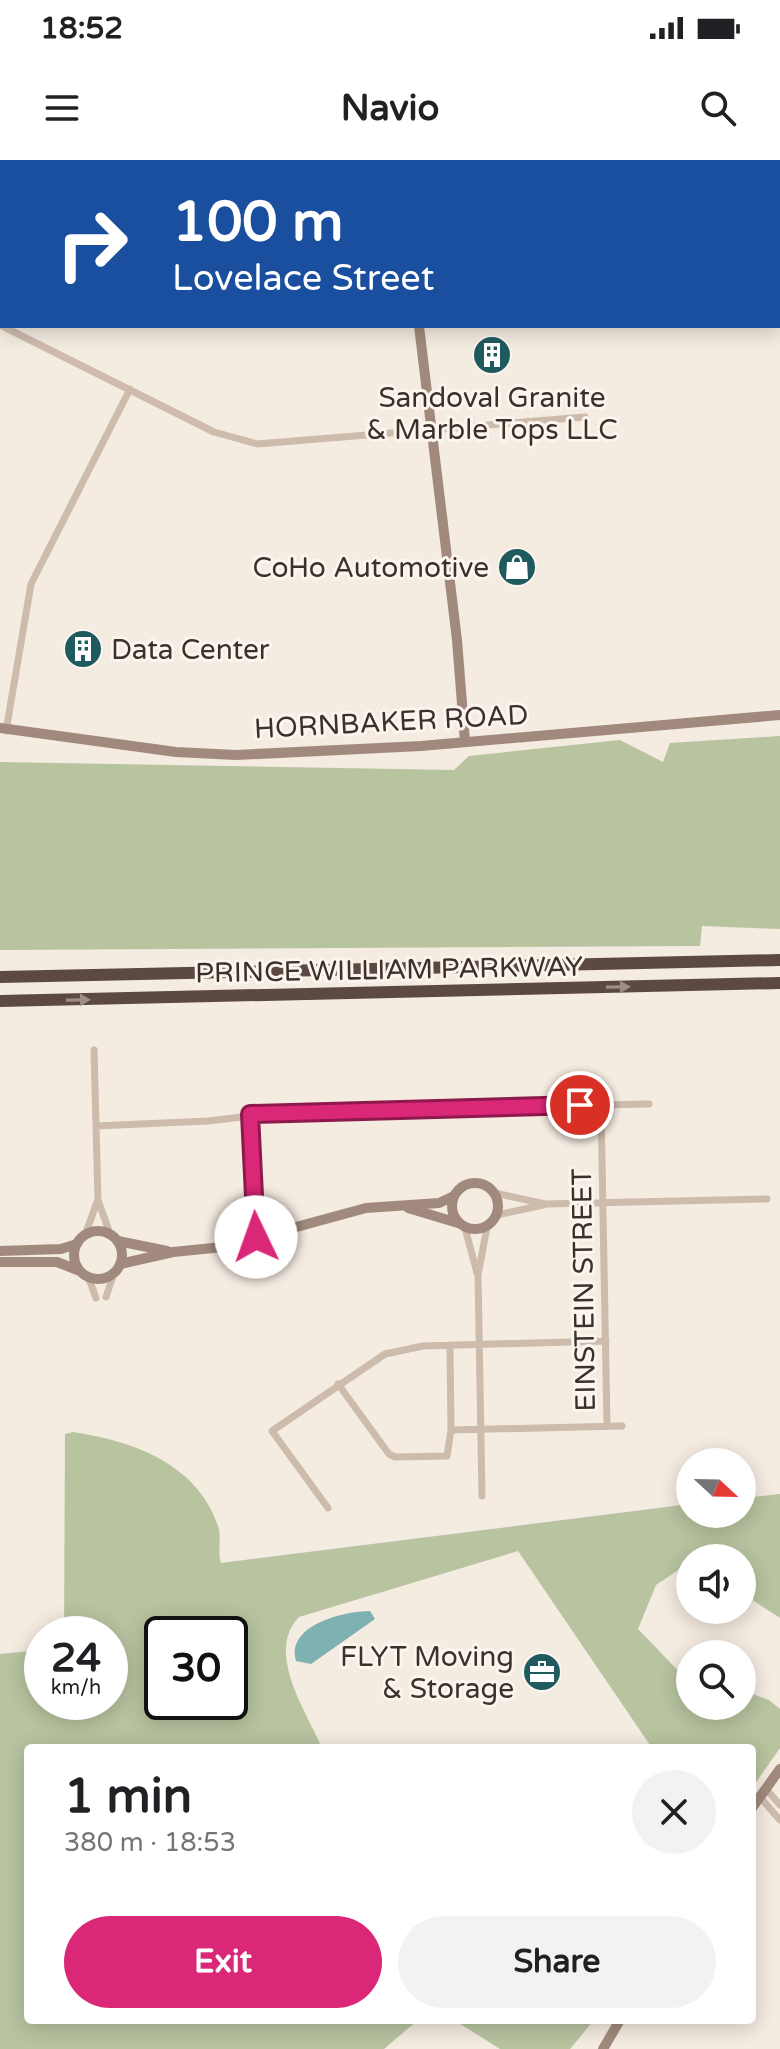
<!DOCTYPE html>
<meta charset="utf-8">
<style>
:root{--surface:#fff;--page:#f2f2f2;--text:#202124;--muted:#757577;--accent:#db2777}
body{margin:0;font-family:"Varela Round",sans-serif;background:var(--page);color:var(--text);height:100vh;display:flex;flex-direction:column;font-size:30px;white-space:nowrap}
*{box-sizing:border-box;margin:0}
p{font-size:26px;color:var(--muted)}
.icon{flex:none;width:44px;height:44px;fill:none;stroke:currentColor;stroke-width:2;stroke-linecap:round;stroke-linejoin:round}
.map{position:relative;flex:1;overflow:hidden}
.panel{position:absolute;left:24px;top:1584px;width:732px;height:280px;display:flex;flex-direction:column;background:var(--surface);border-radius:8px;box-shadow:0 4px 20px #0003}
.panel>*{flex:none}
.top-card{position:absolute;left:0px;top:0px;width:780px;height:168px;box-shadow:0 4px 20px #0003;background:#1a4fa0;color:#fff;overflow:hidden}
.needle{width:52px;rotate:112deg}
.fabs{position:absolute;left:676px;top:1288px;display:grid;gap:16px}
.fabs a{display:grid;place-items:center;width:80px;height:80px;border-radius:50%;background:var(--surface);box-shadow:0 4px 20px #0003;font-size:40px}
.speed{position:absolute;left:24px;top:1456px;display:flex;gap:16px;font-size:40px;font-weight:700;text-align:center}
.speed>*{display:grid;place-content:center;width:104px;height:104px;border-radius:50%;background:var(--surface);box-shadow:0 4px 20px #0003;line-height:1}
.speed small{font-size:20px;font-weight:400}
.speed .limit{border:4px solid #111;border-radius:12px;background:#fff;color:#111}
.pin{position:absolute;display:grid;place-items:center;width:68px;height:68px;color:#fff;margin:-34px;border:4px solid #fff;border-radius:50%;box-shadow:0 2px 8px #0007}
.me{position:absolute;width:88px;margin:-44px;rotate:357deg;stroke-linejoin:round;filter:drop-shadow(0 0 6px #0008)}
.turn{display:flex;align-items:center;gap:28px;height:168px;padding:0 40px;font-size:36px}
.turn .icon{width:104px;height:104px;stroke-width:2.5}
.turn b{display:block;font-size:56px;line-height:68px}
.round{display:grid;place-items:center;flex:none;width:84px;height:84px;border-radius:42px;background:var(--page)}
.head{display:flex;align-items:center;justify-content:space-between;height:136px;padding:0 40px}
h1{font-size:48px;font-weight:700;line-height:60px}
.cta{display:flex;gap:16px;margin-top:auto;padding:16px 40px}
.cta a{flex:1;height:92px;border-radius:48px;background:var(--accent);color:#fff;font-size:32px;font-weight:700;line-height:92px;text-align:center}
.cta a+a{background:var(--page);color:var(--text)}
.status{display:flex;justify-content:space-between;align-items:center;height:56px;padding:0 40px;background:var(--surface);direction:ltr}
.status svg{height:22px;fill:currentColor}
header{display:flex;justify-content:space-between;align-items:center;height:104px;padding:0 40px;background:var(--surface);font-size:36px;font-weight:700}
.map>svg:first-child{display:block}
.green{fill:#b8c4a0;fill-rule:evenodd}
.water{fill:#7fb0b2}
.lines{fill:none;stroke-linecap:round;stroke-linejoin:round}
.street{stroke:#cdbbac;stroke-width:7}
.secondary{stroke:#a18a7d;stroke-width:10}
.highway{stroke:#5c4a42;stroke-width:12}
.oneway{fill:#9c8e87}
.route-casing{stroke:#8e194d;stroke-width:20}
.route{stroke:#db2777;stroke-width:14}
.labels{text-anchor:middle;stroke-width:6;stroke-linejoin:round;paint-order:stroke}
.poi-label{font-size:28px;fill:#3b302b;stroke:#fbf5ee;text-anchor:end}
.street-label{font-size:28px;fill:#3b302b;stroke:#fbf5ee}
</style>
<div class="status"><b>18:52</b><svg viewBox="0 0 49 12"><path d="M0 12V9h3v3zM5 12V6h3v6zM10 12V3h3v9zM15 12V0h3v12zM26 1h20v11H26zM47 4h2v5h-2z"/></svg></div>
<header><svg class="icon" aria-label="menu" viewBox="0 0 24 24"><path d="M4 6h16M4 12h16M4 18h16"/></svg>Navio<svg class="icon" aria-label="search" viewBox="0 0 24 24"><circle cx="10" cy="10" r="6"/><path d="M15 15l6 6"/></svg></header>
<div class="map">
<svg width="780" height="1889" viewBox="0 0 780 1889">
<rect width="100%" height="100%" fill="#f4ebe1"/>
<path class="green" d="M780,576V769L702,766L700,786L0,790V602L454,610L469,596L620,580L663,602L670,583Z
M73,1272C132,1281 197,1303 218,1366C222,1378 217,1391 221,1403L690,1344V1354H742V1338L780,1334V1458L742,1433V1398H690V1402L656,1425L638,1469L690,1523V1546H742V1530L769,1540L780,1549V1588L752,1628V1588H652L518,1391L299,1457C265,1492 306,1551 322,1588H28V1860H418L384,1889H0V1494L42,1490V1542H110V1474H64L65,1274ZM230,1474V1542H162V1474Z
M454,1860H594L570,1889H500Z"/>
<path class="water" d="M370,1451L375,1459L311,1504L296,1501C285,1465 345,1451 370,1451Z"/>
<g class="lines">
<path class="street" d="M0,165L214,272L257,284L585,257
M6,571L31,424L130,229
M94,890L98,1040L110,1074
M601,945L607,1266
M250,954L256,1077
M96,966L208,961L293,951L649,944
M495,1033L545,1044L767,1039
M497,1055L543,1045
M465,1068L477,1113
M85,1075L97,1042
M88,1116L96,1138
M106,1137L114,1113
M338,1224L389,1294L395,1297L447,1296L451,1270L450,1185
M451,1270L622,1266
M482,1336L478,1115L487,1067
M328,1348L272,1271L385,1194L423,1186L606,1181
M766,1629L780,1645
M760,1637L780,1660"/>
<path class="secondary" d="M400,0V2
M419,166L457,480L465,582
M0,568L176,592L236,595L421,586L780,555
M452 1046a23 23 0 1 1 46 0a23 23 0 1 1-46 0Z
M408,1048L458,1063
M74 1095a24 24 0 1 1 48 0a24 24 0 1 1-48 0Z
M118,1081L167,1091
M0,1091L61,1089L77,1084
M0,1102H57L80,1111
M120,1104L173,1092L223,1087L366,1048L439,1043L454,1036
M752,1648L780,1609
M603,1889L620,1860"/>
<path class="highway" d="M0,817L780,800
M0,841L780,823"/>
</g>
<defs><path id="oneway-solid" d="M-6-.8H1V-3.2L6.5 0L1 3.2V.8H-6Z" transform="scale(2)"/></defs>
<g class="oneway">
<use href="#oneway-solid" transform="translate(618 827) rotate(-1)"/>
<use href="#oneway-solid" transform="translate(78 840) rotate(-1)"/>
</g>
<g class="lines">
<defs>
<path id="route" d="M256,1077L250,954L580,945"/>
</defs>
<use href="#route" class="route-casing"/>
<use href="#route" class="route"/>
</g>
<defs>
<symbol id="building-disc" viewBox="-11 -11 22 22"><circle r="9.5" fill="#1f5a5e" stroke="#fbf5ee"/><path d="M-4-6H4V6H1V3H-1V6H-4ZM-2.5-4.3h1.7v1.8h-1.7ZM.8-4.3h1.7v1.8H.8ZM-2.5-1h1.7V.8h-1.7ZM.8-1h1.7V.8H.8Z" fill="#fff"/></symbol>
<symbol id="shop-disc" viewBox="-11 -11 22 22"><circle r="9.5" fill="#1f5a5e" stroke="#fbf5ee"/><path d="M-5-2.5h2.3a2.7 3.5 0 0 1 5.4 0H5L5.5 6h-11ZM-1.5-2.5h3a1.5 2.3 0 0 0-3 0Z" fill="#fff"/></symbol>
<symbol id="office-disc" viewBox="-11 -11 22 22"><circle r="9.5" fill="#1f5a5e" stroke="#fbf5ee"/><path d="M-6-3h4V-5.5h4V-3h4V5H-6ZM-1-4.5V-3h2v-1.5ZM-6 0V1H6V0Z" fill="#fff"/></symbol>
</defs>
<g fill-rule="evenodd">
<use href="#building-disc" x="470" y="173" width="44" height="44"/>
<use href="#shop-disc" x="495" y="385" width="44" height="44"/>
<use href="#building-disc" x="61" y="467" width="44" height="44"/>
<use href="#office-disc" x="520" y="1490" width="44" height="44"/>
</g>
<g class="labels">
<g class="poi-label">
<text x="492" y="247" text-anchor="middle">Sandoval Granite<tspan x="492" dy="32">&amp; Marble Tops LLC</tspan></text>
<text x="489" y="417">CoHo Automotive</text>
<text x="111" y="499" text-anchor="start">Data Center</text>
<text x="514" y="1506">FLYT Moving<tspan x="514" dy="32">&amp; Storage</tspan></text>
</g>
<g class="street-label">
<text transform="translate(391 561) rotate(-3)" y="10">HORNBAKER ROAD</text>
<text transform="translate(389 809) rotate(-1)" y="10">PRINCE WILLIAM PARKWAY</text>
<text transform="translate(583 1130) rotate(-91)" y="10">EINSTEIN STREET</text>
</g>
</g>
</svg>
<div class="fabs">
<a><svg class="needle" viewBox="-14 -14 28 28"><path d="M0-13l5 13h-10z" fill="#e53935"/><path d="M0 13l5-13h-10z" fill="#757577"/></svg></a>
<a><svg class="icon" aria-label="sound" viewBox="0 0 24 24"><path d="M4 9h4l5-4v14l-5-4H4zM17 9q2 3 0 6"/></svg></a>
<a><svg class="icon" aria-label="search" viewBox="0 0 24 24"><circle cx="10" cy="10" r="6"/><path d="M15 15l6 6"/></svg></a>
</div>
<div class="speed"><div>24<small>km/h</small></div><div class="limit">30</div></div>
<div class="pin" style="left:580px;top:945px;background:#d93025"><svg class="icon" aria-label="arrive" viewBox="0 0 24 24"><path d="M6 21V4h12l-3 4 3 4H6"/></svg></div>
<svg class="me" style="left:256px;top:1077px" viewBox="-20 -20 40 40"><circle r="19" fill="#fff"/><path d="M0-13L10 11 0 6-10 11z" fill="#db2777"/></svg>
<div class="top-card">
<div class="turn"><svg class="icon" aria-label="right" viewBox="0 0 24 24"><path d="M7 20v-9h11M14 6l5 5-5 5"/></svg><div><b>100 m</b>Lovelace Street</div></div>
</div>
<section class="panel">
<div class="head"><div><h1>1 min</h1><p>380 m · 18:53</p></div><a class="round"><svg class="icon" aria-label="close" viewBox="0 0 24 24"><path d="M6 6l12 12M18 6L6 18"/></svg></a></div>
<div class="cta"><a>Exit</a><a>Share</a></div>
</section>
</div>
